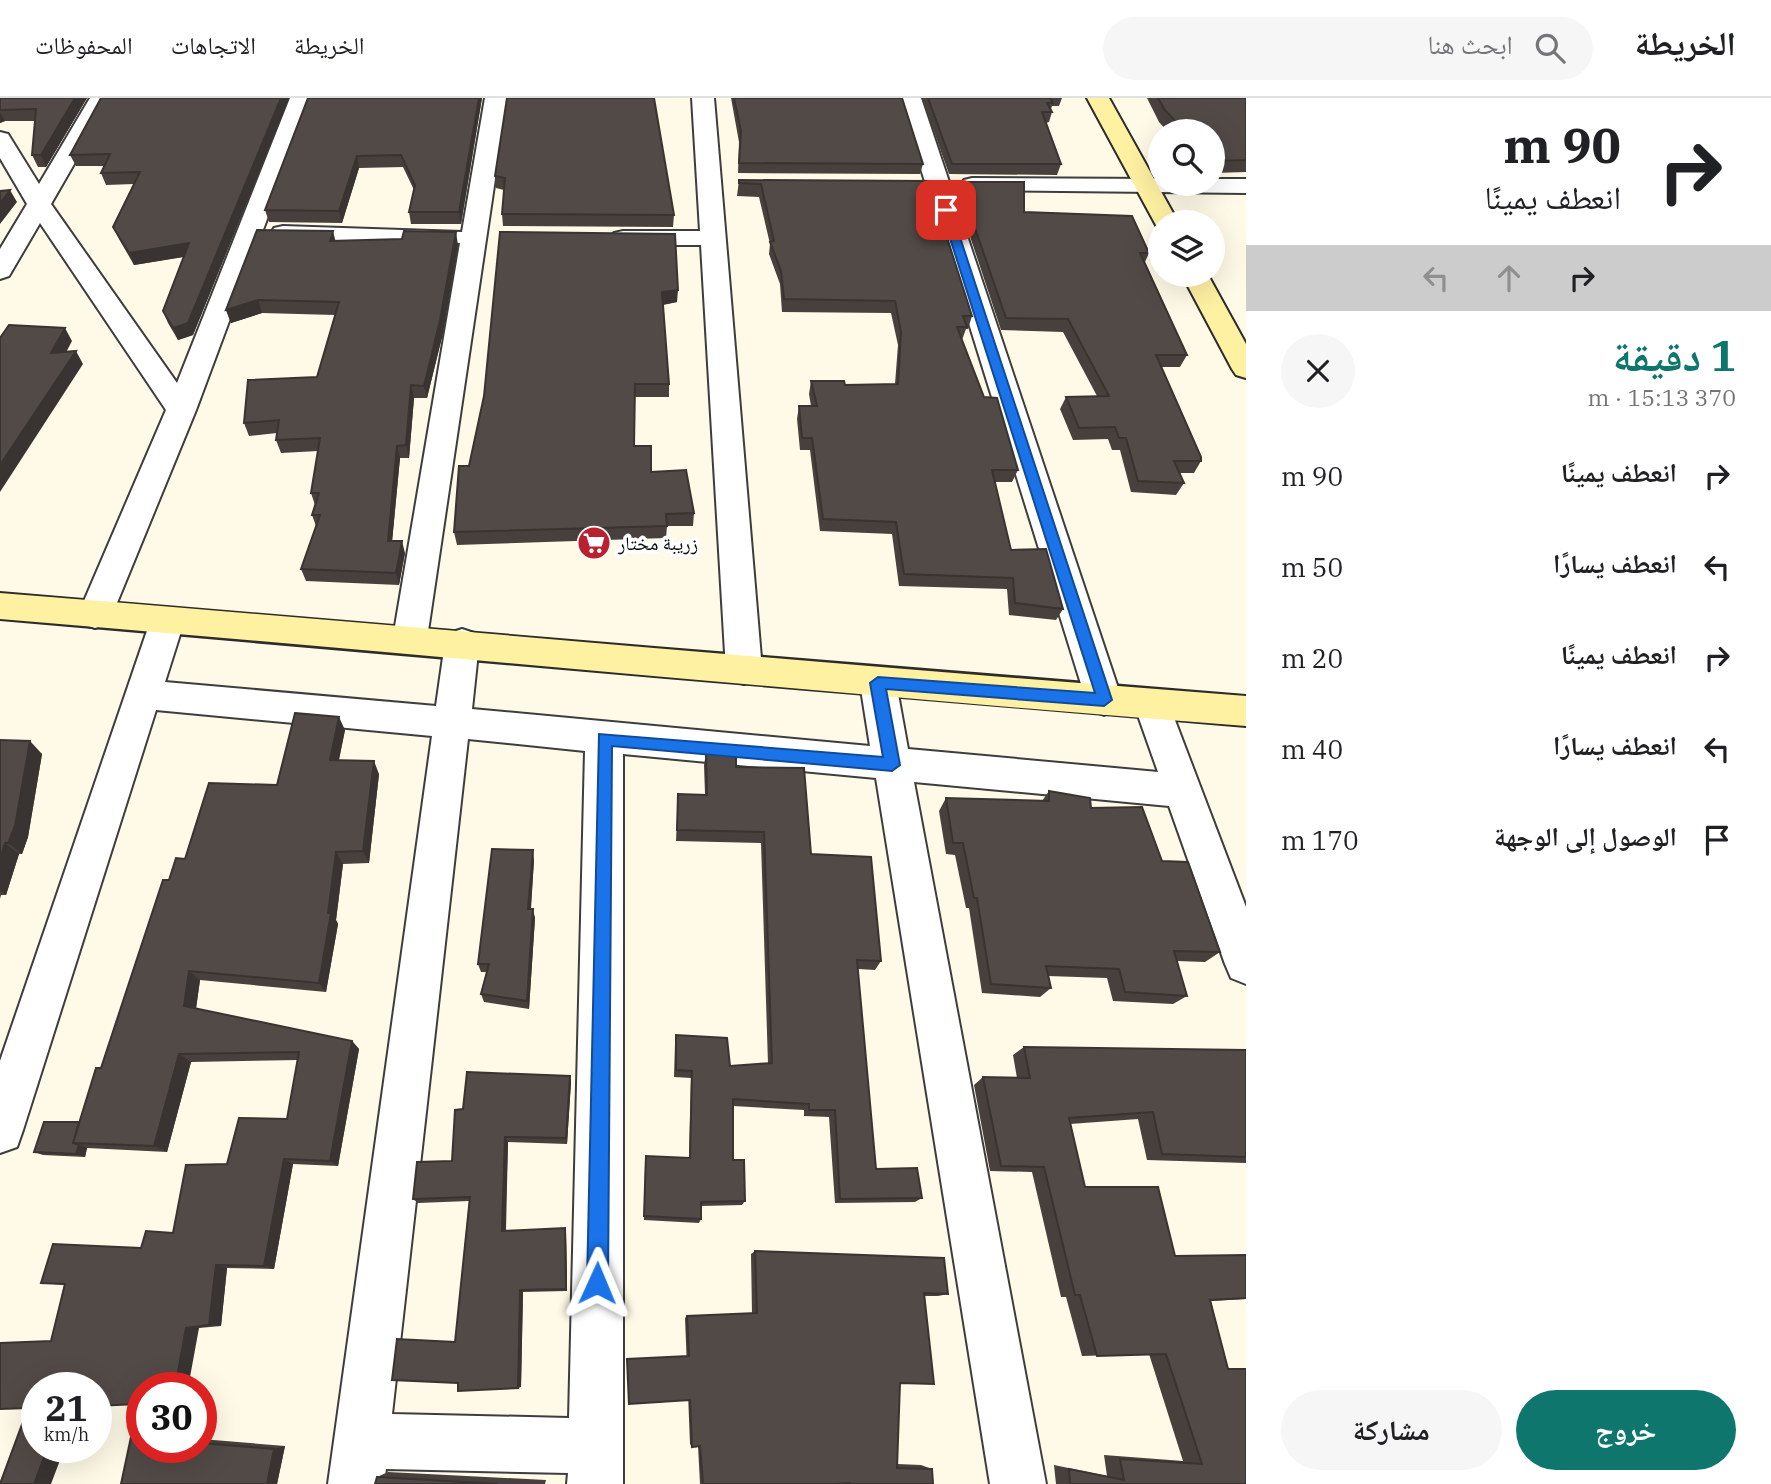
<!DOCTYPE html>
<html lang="ar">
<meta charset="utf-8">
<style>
:root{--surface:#fff;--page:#f6f6f6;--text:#202124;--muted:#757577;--line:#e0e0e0;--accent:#0f766e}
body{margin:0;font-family:"IBM Plex Serif","Noto Naskh Arabic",serif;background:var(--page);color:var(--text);direction:rtl;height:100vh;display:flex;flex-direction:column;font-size:26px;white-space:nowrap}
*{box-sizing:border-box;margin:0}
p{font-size:23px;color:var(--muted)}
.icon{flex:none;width:38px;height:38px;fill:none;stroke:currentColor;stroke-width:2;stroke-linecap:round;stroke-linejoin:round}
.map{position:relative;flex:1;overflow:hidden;direction:ltr}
.panel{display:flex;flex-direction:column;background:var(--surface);width:525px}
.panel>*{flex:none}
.banner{background:#fff;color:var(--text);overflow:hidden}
.fabs{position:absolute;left:1148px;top:21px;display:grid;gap:14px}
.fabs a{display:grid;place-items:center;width:77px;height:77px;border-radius:50%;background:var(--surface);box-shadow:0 7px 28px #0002;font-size:35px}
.speed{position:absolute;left:21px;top:1274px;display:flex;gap:14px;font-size:35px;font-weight:700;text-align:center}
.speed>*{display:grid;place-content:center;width:91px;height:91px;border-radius:50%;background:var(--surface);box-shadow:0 7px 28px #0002;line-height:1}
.speed small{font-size:18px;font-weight:400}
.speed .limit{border:10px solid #d22;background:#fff;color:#111}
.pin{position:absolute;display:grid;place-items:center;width:60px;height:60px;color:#fff;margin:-30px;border-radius:14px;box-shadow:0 4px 10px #0006}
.me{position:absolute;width:77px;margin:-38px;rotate:1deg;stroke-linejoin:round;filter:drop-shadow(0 0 5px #0008)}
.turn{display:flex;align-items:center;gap:24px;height:147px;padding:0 35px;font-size:32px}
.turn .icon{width:91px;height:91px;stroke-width:2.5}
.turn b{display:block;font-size:49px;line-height:60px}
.lanes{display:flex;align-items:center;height:66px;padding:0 35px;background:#0003;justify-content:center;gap:35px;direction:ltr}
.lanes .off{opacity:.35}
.round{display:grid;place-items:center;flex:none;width:74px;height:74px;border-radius:37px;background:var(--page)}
.headline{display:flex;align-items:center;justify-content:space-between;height:119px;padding:0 35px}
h1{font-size:42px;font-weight:700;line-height:52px;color:var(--accent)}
.button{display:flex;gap:14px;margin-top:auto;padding:14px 35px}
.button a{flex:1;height:80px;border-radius:42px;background:var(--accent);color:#fff;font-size:28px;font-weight:700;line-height:80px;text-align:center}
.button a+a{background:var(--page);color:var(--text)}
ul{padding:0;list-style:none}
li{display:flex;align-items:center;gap:21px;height:91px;padding:0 35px}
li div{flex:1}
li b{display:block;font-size:26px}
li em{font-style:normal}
header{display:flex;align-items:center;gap:42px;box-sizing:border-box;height:98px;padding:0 35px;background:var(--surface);border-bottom:2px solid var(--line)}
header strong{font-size:33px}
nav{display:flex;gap:38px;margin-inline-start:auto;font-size:24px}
.search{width:490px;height:63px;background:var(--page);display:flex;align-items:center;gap:18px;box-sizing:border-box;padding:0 24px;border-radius:38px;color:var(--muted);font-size:26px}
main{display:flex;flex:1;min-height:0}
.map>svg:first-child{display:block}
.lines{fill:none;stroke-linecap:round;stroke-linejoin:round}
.street-casing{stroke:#3d3d3d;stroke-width:4}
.secondary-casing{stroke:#2c2c2c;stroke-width:4}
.street{fill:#fff;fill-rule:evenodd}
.secondary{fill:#fff1a2;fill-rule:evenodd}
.wall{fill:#47403c}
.shaded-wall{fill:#393431}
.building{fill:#524a46;stroke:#393431;stroke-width:2}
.route{fill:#1a73e8;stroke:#114b97;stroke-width:2}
.labels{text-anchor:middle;stroke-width:7;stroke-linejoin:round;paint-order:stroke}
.poi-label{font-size:19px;fill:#0a0a0a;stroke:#fff;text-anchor:start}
</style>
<header>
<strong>الخريطة</strong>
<div class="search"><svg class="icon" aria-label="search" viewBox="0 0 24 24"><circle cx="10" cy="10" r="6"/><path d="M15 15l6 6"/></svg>ابحث هنا</div>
<nav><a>الخريطة</a><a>الاتجاهات</a><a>المحفوظات</a></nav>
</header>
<main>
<section class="panel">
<div class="banner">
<div class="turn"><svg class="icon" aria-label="right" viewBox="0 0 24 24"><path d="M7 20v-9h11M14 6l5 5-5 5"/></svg><div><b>90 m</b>انعطف يمينًا</div></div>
<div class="lanes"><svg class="icon off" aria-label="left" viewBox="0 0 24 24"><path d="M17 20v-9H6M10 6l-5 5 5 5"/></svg><svg class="icon off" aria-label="ahead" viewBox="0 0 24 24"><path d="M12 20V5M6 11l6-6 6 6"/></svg><svg class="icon" aria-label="right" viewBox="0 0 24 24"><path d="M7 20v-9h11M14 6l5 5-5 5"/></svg></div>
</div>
<div class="headline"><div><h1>1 دقيقة</h1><p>370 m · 15:13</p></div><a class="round"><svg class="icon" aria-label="close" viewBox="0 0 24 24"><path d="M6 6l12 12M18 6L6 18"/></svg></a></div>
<ul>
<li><svg class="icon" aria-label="right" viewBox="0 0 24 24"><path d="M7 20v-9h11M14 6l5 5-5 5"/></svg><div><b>انعطف يمينًا</b></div><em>90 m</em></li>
<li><svg class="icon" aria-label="left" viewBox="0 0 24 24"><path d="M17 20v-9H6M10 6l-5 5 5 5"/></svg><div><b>انعطف يسارًا</b></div><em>50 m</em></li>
<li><svg class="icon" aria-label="right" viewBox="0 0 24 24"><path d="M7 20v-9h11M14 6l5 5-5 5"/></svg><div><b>انعطف يمينًا</b></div><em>20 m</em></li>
<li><svg class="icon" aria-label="left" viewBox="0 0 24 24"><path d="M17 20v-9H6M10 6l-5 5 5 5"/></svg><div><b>انعطف يسارًا</b></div><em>40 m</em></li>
<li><svg class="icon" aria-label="arrive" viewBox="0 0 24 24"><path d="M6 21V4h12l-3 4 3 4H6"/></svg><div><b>الوصول إلى الوجهة</b></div><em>170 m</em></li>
</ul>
<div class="button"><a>خروج</a><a>مشاركة</a></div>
</section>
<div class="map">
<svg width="1246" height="1386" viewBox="0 0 1246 1386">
<rect width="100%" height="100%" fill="#fff9e7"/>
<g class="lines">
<defs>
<path id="street" d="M90,0H112L51,106L177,285L290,0H312L196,312L112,517L107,526L95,530L83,526L78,517L166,312L40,125L9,178L0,181V151L27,106L0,60V34L8,36L39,86Z
M485,0H507L427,540L422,549L410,553L398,549L393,540L460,145L283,142L274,140L271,135L274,130L283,128L462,134Z
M692,0H714L762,572L757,582L744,586L731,582L726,572L701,147H623L614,145L611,140L614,135L623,133H700Z
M899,0H921L1122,602L1117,612L1104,617L1091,612L1086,602Z
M972,80L1160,81V86H1213V81H1246V95L964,92L960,87L964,82Z
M167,511L179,515L184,524L165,584L436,608L445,545L450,535L462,531L474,535L479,545L472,611L870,648L860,585L865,575L878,571L891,575L896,585L908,651L1158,674L1134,606L1139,596L1152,591L1165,596L1246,809V886L1231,880L1225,866L1169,708L914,684L1046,1386H990L876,680L623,656V1386H567L568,1375L386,1371L384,1386H328L432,638L156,612L23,1032L17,1049L0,1055V963L150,524L155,515ZM468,641L585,653L569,1320L392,1316Z"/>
<path id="secondary" d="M1087,0H1109L1178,124H1160V130L1157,129Z
M1182,177H1208L1246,246V280L1236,277L1232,271Z
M0,495C416,528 830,567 1246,598V628C830,596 416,555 0,521Z"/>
</defs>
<use href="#street" class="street-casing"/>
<use href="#secondary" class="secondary-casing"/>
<use href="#street" class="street"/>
<use href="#secondary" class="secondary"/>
</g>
<path class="wall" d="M0,0H87L46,69H38L32,57L35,23H5L0,25Z
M289,0L193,237L178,242L168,225L163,213L184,159L134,167L119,141L113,129L134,86L106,87L101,75L104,68H76L70,57Z
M308,0H482L461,126H411L409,114L414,92L403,69L359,70L342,125L269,124L265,112Z
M731,0H902L923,66L920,76L738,75L739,44Z
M922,0H1062L1059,8H1052L1051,11L1052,14L1049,24L1046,25L1061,66L1057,77L949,76Z
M1147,0H1246V74L1213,75V33H1167L1159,24Z
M495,78L674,117L673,129L503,128L502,116L504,92L496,90Z
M739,82L929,83L972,218L968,231H966L962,242L984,299L1018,372L1012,384H995L1011,452L1063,511L1056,522L1009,517L1007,491L899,488L892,436L820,433L810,352H800L797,321L799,308H811L809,296L811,283L845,287L895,286L898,247L891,215L782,214L780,186L769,156L770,146L759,99L737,98Z
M959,84L1024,114L1149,155L1145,164L1187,257L1180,269H1161L1201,363L1194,375H1179L1184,385L1176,397L1131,394L1120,352H1112L1108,341L1073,342L1060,311L1066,299L1097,298L1063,234L1001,232L956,96Z
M500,134L677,204L663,207L669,286V299H634V348L651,374L694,415L693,428H667L666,440L457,447L454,434L484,298Z
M336,143L458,147L443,235L427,300H414L409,360H400L392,443L405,455L399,487L306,483L301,471L316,428L312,417L315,407L311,395L318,353L281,355L276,342L277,335L249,338L244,325L317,279L335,217L262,215L231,225L226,212Z
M345,632L339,662L379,676L369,765L343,766L336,822L338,826L326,894L200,882L196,911L352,943L359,951L338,1068L293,1066L274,1171L227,1170L221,1228L199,1230L142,1349H201V1341L285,1348L277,1386H121L138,1306L28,1310L51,1243L64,1187L41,1185L141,1150L173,1135L227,1066L287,1021L298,962L191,964L167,1054L87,1050L85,1059L43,1057L34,1054L79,1024L101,970L169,782L185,761Z
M0,642L42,656L28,739L22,756H19L6,797H1L0,801Z
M706,655L736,669L811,756L881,863L875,872L858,871L876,1071L922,1100L915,1104L835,1105L829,1019L804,1018V1012L733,1008V1062L745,1103L742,1107L701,1108V1121L699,1125L644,1122L645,1063L689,1060L691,980L674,979L675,945L676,937L730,968L768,966L761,745L676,743L678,696H705L704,667Z
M1049,693L1091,710L1162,763L1220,854L1205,864L1177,863L1187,898L1173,906L1113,903L1107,880L1048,878L1051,890L1040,899L982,895L969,810H966L955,757L946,756L939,713L946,700L1042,703Z
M534,762L531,811L535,820L529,911L484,904L481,896L487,874H481L478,866Z
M1024,949L1246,952V1065L1147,1062L1138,1021L1070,1026L1085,1089L1175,1158L1246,1157V1201L1211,1203L1227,1270H1246V1386H1056L1054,1367L1107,1378L1104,1357L1183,1363L1149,1256L1082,1258L1066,1199H1061L1032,1074L990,1073L974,987L983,979L1017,980L1013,957Z
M570,978L571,984L567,1046L508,1044L506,1133L565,1130L566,1134L567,1193L523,1194L521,1289L458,1285L455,1244L469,1103L418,1105L413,1101L452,1063Z
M755,1153L948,1196L938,1198H924L900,1285L897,1366L921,1367L932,1371L933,1386H700L698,1348L692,1349L690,1346L685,1220L687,1218L752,1215L751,1156Z
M388,1374L546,1382L545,1386H375L377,1379Z"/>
<path class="shaded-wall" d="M75,0H87L46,69L41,57Z
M281,0H289L193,237L178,242L173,230Z
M479,0H482L461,126L459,114Z
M0,14L5,23L0,25Z
M357,58L359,70L342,125L339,113Z
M10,92L17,104L0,126V106Z
M333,133L336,145L330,143Z
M456,134L458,147L443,235L427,300L424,288Z
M189,145L194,157L134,167L129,155Z
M678,192L677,204L661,207L662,194Z
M258,202L262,215L231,225L226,212Z
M65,230L72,243L59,268L51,255Z
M76,253L83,266L0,394V367Z
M411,287L414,300L409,360L406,347Z
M397,348L400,360L391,455L388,443Z
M402,443L405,455L399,487L396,475Z
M339,619L345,632L336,675L330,662Z
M30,643L42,656L28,739L22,756L8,745Z
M374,663L379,676L369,765L363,753Z
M5,745L19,756L6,797L0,792V761Z
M533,752L534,762L530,820L528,811Z
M336,754L343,766L336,822L338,826L326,894L319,885Z
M533,811L535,820L529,911L527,903Z
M189,873L200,882L195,917L184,908Z
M352,943L359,951L338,1068L330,1063Z
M179,956L191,964L167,1054L154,1048Z
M570,978L571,984L567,1046L566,1040Z
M505,1039L508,1044L505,1136L502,1133Z
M79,1047L87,1050L85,1059L76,1056Z
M284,1061L293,1066L274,1171L264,1168Z
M565,1130L566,1134L567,1193L566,1191Z
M216,1167L227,1170L221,1228L209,1227Z
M520,1192L523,1194L521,1289L518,1290Z
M186,1230H199L188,1290H175Z
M285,1348L277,1386H267L274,1351Z
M48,1349H65L51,1386H34Z"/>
<path class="building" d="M0,0H75L41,57H32L36,11L0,12Z
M101,0H281L188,225L173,230L163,213L189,145L129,155L113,129L140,74L101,75L110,56L70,57Z
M308,0H479L459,114H409L415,87L401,57L357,58L339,113L265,112Z
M507,0H654L674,117L502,116L505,80L495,78Z
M734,0H902L923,66L739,65L741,33Z
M928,0H1050L1053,5H1047L1052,14H1042L1061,66H952Z
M1158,0H1246V62L1213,63V33H1184L1165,12Z
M739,82L929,83L972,218H963L967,229H957L984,299L997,300L1018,372H992L1011,452L1046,451L1063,511L1015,505L1013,480L904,476L896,424L823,421L812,340H802L799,308H817L811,283H844L845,287L898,286L901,234L895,203L784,201L781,173L770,144L774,143L761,86L739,85Z
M959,84H1024V114L1132,118L1149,155H1140L1187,257H1156L1201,359V363H1174L1184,385L1138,383L1126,340H1119L1115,329L1079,330L1066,299L1109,298L1068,221L1006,220Z
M10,92L0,106V93Z
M257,132L333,133L330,143L402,141L404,133L456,134L440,222L424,288L411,287L406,347L397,348L388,443H402L396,475L301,471L320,417H312L319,395H311L320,340L276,342L279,322L244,325L248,282L317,279L339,204L258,202L226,212Z
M500,134L675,136L678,192L662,194L669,286H635L634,348H651V374L686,372L694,415L666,416L667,428L454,434L459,368H469L484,298Z
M9,227L65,230L51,255L76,253L0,367V240Z
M295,615L339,619L330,662L374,663L363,753L336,754L328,815H331L319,885L189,873L184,908L352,943L330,1063L284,1061L264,1168L216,1167L209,1227L186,1230L175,1290H142V1349H201V1345L274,1351L267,1386H121L138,1306L96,1308V1290H37V1349H48L34,1386H0L28,1310L0,1311V1245L51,1243L65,1186L41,1185L53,1146L141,1150L146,1133L173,1135L186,1067L227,1066L239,1020L287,1021L299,954L179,956L154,1048L73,1045L96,970H101L163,782H169L176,760L185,761L209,685L277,687Z
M0,642L30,643L15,728L8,745H5L0,761Z
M706,655L736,657V669L804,670L811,756L871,759L881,863L857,862L876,1071L917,1070L922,1100L840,1101L835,1012H809V1006L733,1001V1062H744L745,1103L701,1104V1121L644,1118L646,1058L690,1060L692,973L676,972V937L727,940L730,968L772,965L764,734L677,732L678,696L707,697Z
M1049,693L1090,700L1091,710L1142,709L1162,763L1188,764L1220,854L1174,853L1187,898L1125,894L1119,871L1046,868L1051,890L991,886L977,800H974L963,745H953L946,700L1049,703Z
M492,751L533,752L528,811H533L527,903L481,896L489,866H478Z
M1024,949L1246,952V1059L1162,1056L1153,1014L1069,1020L1085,1089H1158L1175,1158L1246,1157V1200L1210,1202L1228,1271H1246V1386H1070L1069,1371L1124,1382L1120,1361L1202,1366L1166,1256L1097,1258L1080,1197H1075L1044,1069L1001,1068L983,979L1030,980Z
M467,974L570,978L566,1040L505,1039L502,1133L565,1130L566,1191L520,1192L518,1290L458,1293V1285L392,1282L397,1241L455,1244L470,1099L413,1101L417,1064L452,1063L455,1012L463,1011Z
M44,1024H79L73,1045L79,1047L76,1056L34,1054Z
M755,1153L944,1160L948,1196L924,1195L934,1286L900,1285L897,1370L932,1371L933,1386H850V1385L833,1386H703L700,1348L692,1349L690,1302L629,1306L627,1261L689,1258L687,1218L757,1215Z
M377,1379L498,1386H375Z"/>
<path class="route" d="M946,109L951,112L1112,602L1104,608L886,591L900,667L892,673L612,648L608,1185L605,1192L597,1195L590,1192L587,1185L599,636L883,659L870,585L878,579L1095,595L941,112Z"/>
<defs>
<symbol id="supermarket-disc" viewBox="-11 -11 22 22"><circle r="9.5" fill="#ba212f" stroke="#fff"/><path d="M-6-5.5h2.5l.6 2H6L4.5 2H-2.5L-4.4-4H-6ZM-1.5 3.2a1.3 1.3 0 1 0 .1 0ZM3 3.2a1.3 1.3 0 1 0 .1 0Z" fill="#fff"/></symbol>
</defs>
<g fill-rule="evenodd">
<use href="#supermarket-disc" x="575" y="426" width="38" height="38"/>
</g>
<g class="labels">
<g class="poi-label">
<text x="618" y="452">زريبة مختار</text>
</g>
</g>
</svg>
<div class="fabs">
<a><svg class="icon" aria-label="search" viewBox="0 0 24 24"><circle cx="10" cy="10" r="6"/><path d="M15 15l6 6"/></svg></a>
<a><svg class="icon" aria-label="layers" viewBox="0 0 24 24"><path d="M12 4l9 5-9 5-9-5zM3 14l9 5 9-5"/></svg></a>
</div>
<div class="speed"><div>21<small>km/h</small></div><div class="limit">30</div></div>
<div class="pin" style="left:946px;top:112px;background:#d93025"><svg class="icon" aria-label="arrive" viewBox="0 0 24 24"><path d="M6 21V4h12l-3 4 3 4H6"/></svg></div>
<svg class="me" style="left:597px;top:1185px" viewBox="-20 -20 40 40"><path d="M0-17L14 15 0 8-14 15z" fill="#1a73e8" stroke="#fff" stroke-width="4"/></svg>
</div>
</main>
